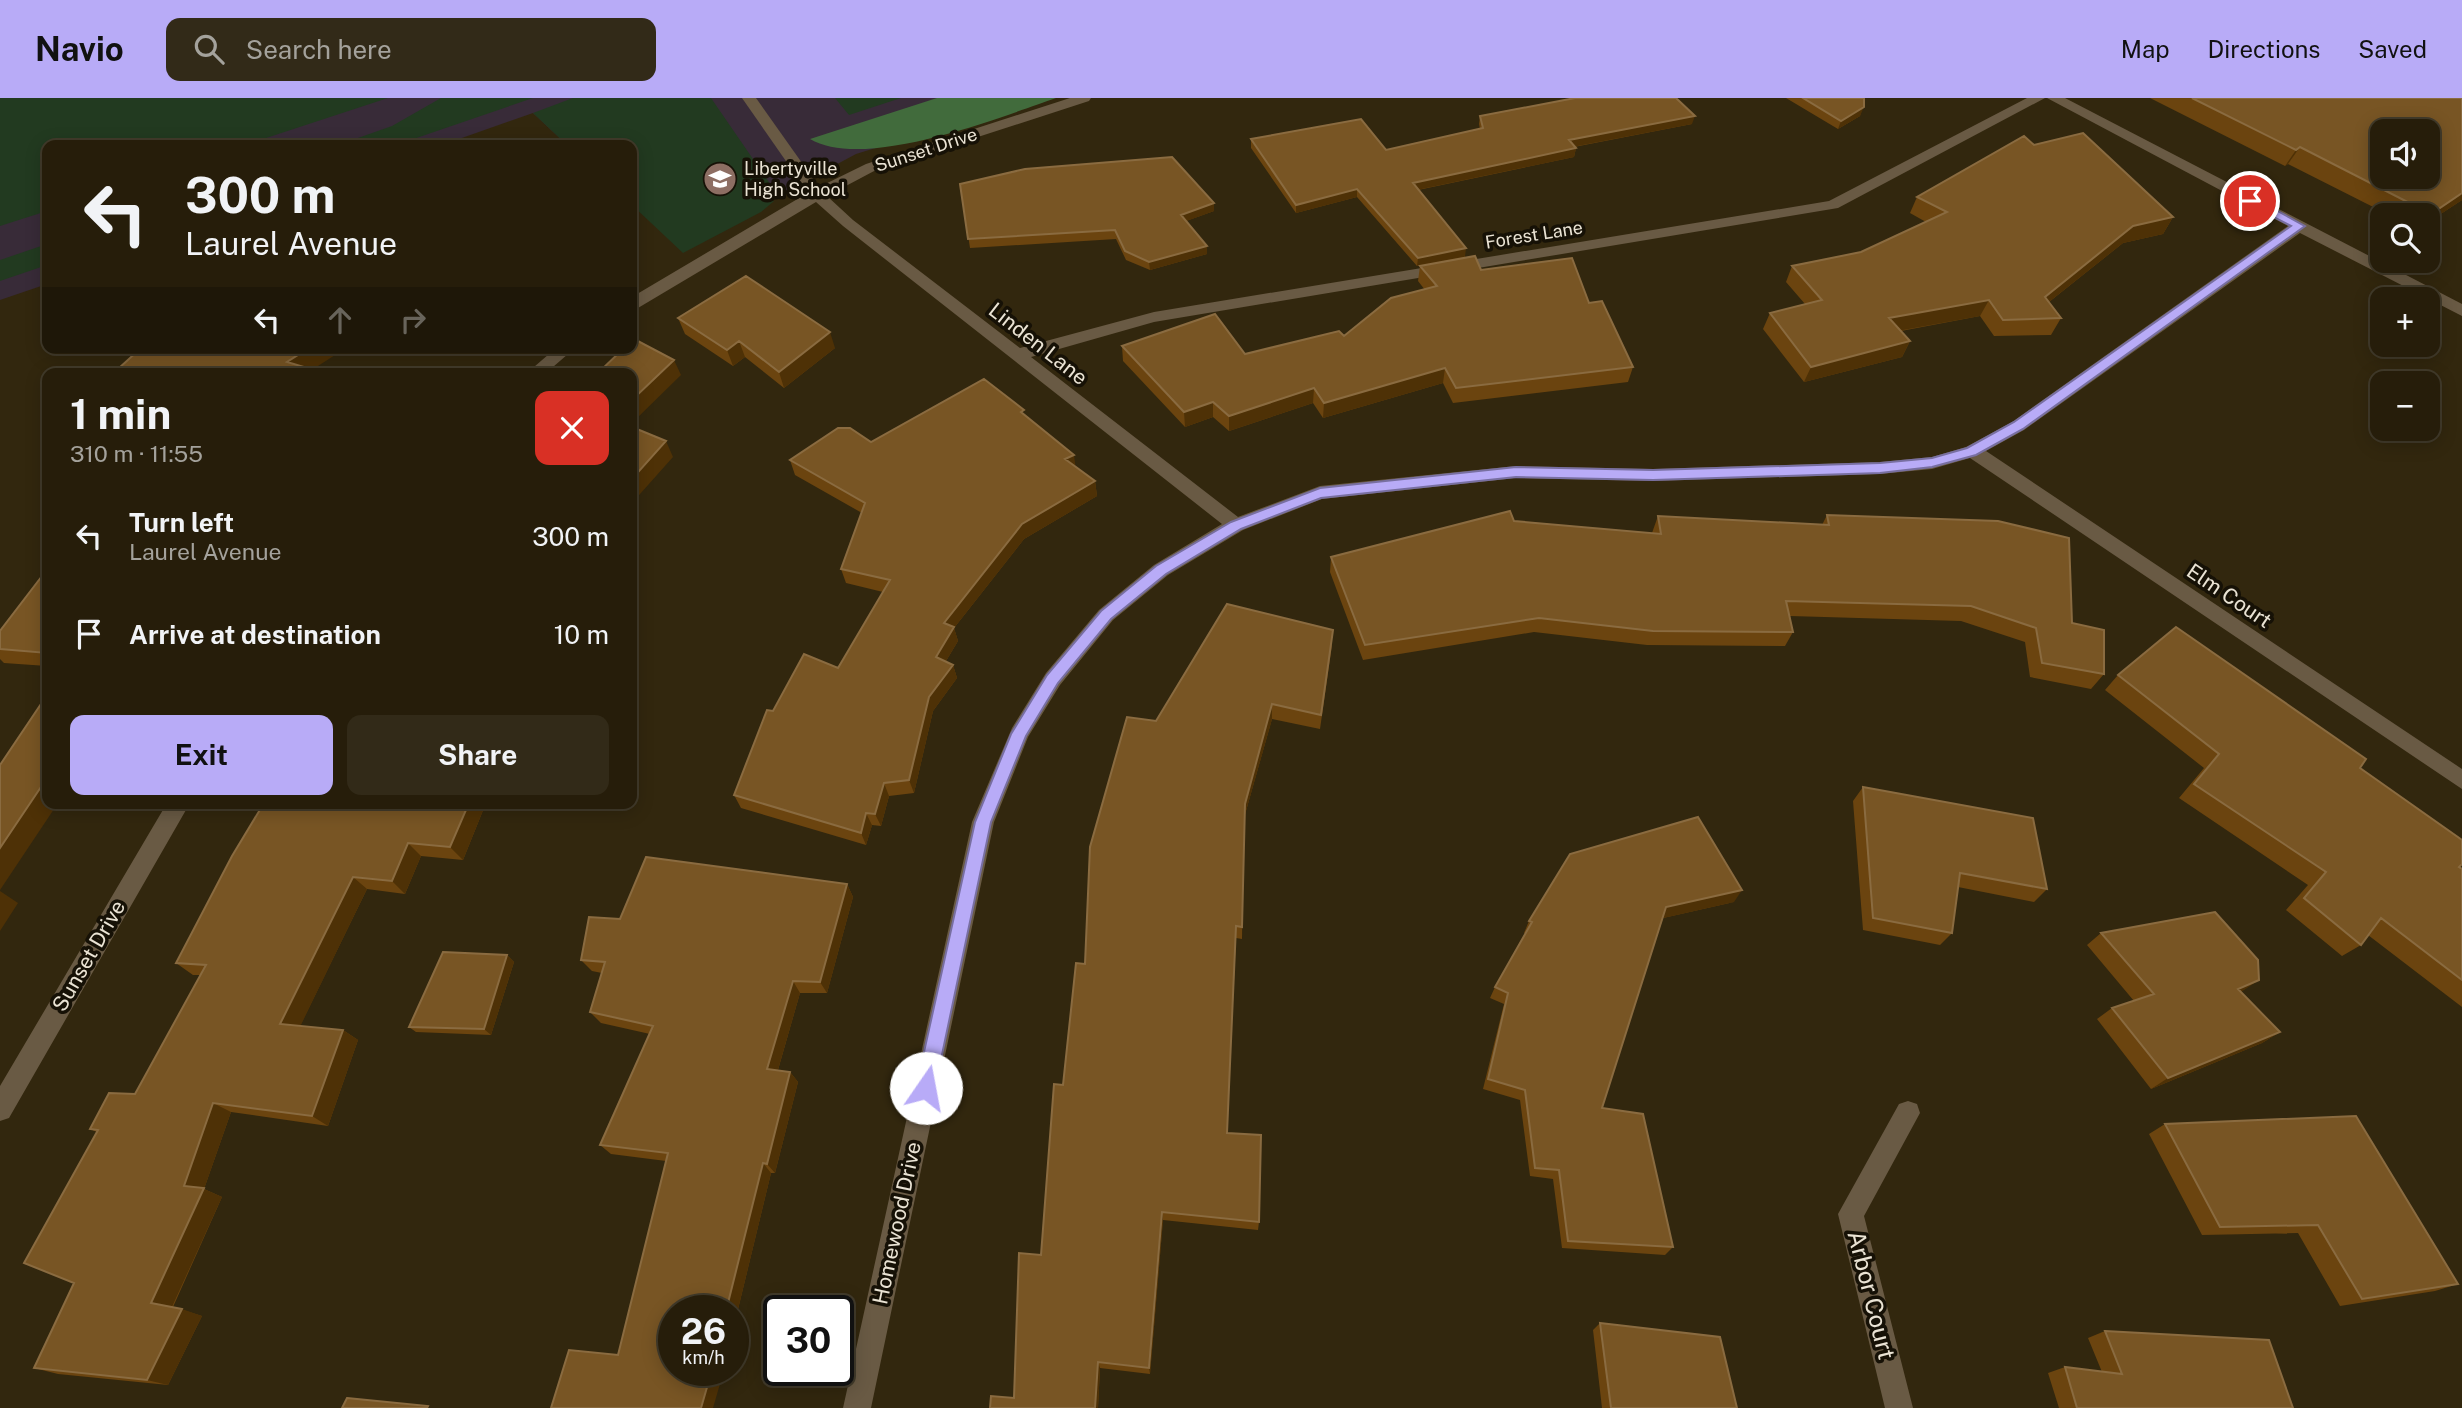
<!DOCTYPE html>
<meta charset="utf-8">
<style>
:root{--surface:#261d0a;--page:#322a18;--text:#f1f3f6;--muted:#a4a29c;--line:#423b2b;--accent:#b8abf7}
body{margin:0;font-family:"Public Sans",sans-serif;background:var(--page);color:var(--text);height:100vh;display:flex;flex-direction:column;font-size:26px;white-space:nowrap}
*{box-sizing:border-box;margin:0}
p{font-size:23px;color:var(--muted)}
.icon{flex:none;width:38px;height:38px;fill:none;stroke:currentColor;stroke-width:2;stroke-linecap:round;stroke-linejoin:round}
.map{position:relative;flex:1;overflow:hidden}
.details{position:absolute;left:42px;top:270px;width:595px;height:441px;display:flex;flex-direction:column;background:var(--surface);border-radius:14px;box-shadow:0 4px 18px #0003,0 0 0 2px var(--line)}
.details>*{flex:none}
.hud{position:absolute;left:42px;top:42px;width:595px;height:214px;border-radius:14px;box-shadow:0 4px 18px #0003,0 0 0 2px var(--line);background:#261d0a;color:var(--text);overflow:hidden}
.fabs{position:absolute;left:2370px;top:21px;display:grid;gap:14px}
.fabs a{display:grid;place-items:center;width:70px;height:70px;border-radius:14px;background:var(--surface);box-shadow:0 4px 18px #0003,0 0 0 2px var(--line);font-size:35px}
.speed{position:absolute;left:658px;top:1197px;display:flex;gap:14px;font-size:35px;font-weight:700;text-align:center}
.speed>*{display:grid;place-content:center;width:91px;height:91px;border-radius:50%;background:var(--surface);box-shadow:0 4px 18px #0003,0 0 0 2px var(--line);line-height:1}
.speed small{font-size:18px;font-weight:400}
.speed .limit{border:4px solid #111;border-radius:10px;background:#fff;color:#111}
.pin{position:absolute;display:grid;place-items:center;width:60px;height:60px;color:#fff;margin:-30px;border:4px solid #fff;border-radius:50%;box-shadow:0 2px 7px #0007}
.me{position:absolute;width:77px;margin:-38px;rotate:12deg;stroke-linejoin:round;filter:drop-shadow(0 0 5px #0008)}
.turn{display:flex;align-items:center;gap:24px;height:147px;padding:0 28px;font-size:32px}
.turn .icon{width:91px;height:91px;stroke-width:2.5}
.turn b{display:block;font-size:49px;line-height:60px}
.lanes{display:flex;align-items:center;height:66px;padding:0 28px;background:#0003;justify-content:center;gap:35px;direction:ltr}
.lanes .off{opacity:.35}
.round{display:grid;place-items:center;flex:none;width:74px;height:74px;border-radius:14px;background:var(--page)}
.head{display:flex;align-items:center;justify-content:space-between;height:119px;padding:0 28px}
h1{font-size:42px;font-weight:700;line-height:52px}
.button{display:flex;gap:14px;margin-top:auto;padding:14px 28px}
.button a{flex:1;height:80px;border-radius:14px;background:var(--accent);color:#111;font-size:28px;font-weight:700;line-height:80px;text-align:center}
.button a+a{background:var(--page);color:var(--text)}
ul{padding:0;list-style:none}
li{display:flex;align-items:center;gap:21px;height:98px;padding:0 28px}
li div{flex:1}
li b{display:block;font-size:26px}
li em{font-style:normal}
header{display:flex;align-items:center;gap:42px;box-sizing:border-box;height:98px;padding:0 35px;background:var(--accent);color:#111}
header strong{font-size:33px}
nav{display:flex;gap:38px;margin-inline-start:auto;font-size:24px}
.search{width:490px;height:63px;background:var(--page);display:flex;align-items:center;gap:18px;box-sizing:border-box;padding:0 24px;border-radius:14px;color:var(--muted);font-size:26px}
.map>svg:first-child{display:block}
.education{fill:#382b38}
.green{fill:#223a20}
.forest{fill:#416b3c}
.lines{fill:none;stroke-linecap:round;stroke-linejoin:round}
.lane{fill:#695a44;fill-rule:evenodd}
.street{fill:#695a44;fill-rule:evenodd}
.wall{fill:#6b440f}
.shaded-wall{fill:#4e3106}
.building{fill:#785524;stroke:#8a6b40;stroke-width:2;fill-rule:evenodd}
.route{fill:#b8abf7;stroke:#786fa1;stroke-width:2}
.labels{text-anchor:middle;stroke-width:7;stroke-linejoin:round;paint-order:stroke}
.far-street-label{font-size:18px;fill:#eae3d4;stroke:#161106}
.far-poi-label{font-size:18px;fill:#eae3d4;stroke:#161106;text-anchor:start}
.street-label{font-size:21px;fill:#eae3d4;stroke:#161106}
.near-street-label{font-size:24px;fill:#eae3d4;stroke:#161106}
</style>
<header>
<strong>Navio</strong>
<div class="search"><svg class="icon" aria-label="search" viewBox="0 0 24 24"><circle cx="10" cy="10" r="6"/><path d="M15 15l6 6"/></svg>Search here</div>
<nav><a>Map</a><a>Directions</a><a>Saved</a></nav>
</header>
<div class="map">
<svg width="2462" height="1310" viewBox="0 0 2462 1310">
<rect width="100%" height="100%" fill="#32270e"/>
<path class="education" d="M0,0H1038L856,56L750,113L632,107V47H567L533,15L442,47H47V186L0,202Z"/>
<path class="green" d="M0,0H388L245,47H47V113L0,128Z
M441,0H533L396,47H338L392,28Z
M573,0H711L773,90L768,102L774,103L761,114L683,155L632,107V47H567L533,15Z
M835,0H901L849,17Z
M47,146V167L0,183V162Z"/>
<path class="forest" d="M937,0H1056C998,20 864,73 810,41Z"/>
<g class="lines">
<path class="lane" d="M742,0H756L824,96L821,99H811Z"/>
<path class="street" d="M1070,0H1091L1089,3L876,72L827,98L853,122L1020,250L1154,214L1829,103L2027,0H2045L1838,110L1154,224L1031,259L1238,419L1320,388L1516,368L1653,371L1880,364L1932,359L1966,349L2012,324L2288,128L2047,0H2065L2462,206V218L2300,135L2024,332L1986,353L2462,671V691L1970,360L1932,371L1880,376L1653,383L1516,380L1322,401L1243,432L1168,477L1113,522L1060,587L1028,639L994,724L871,1310H843L972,724L1012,630L1046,575L1099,512L1154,467L1222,426L843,128L816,104L638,210L632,211V199L811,93L866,66Z
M556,250H575L546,275H527Z
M167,705H190L9,1020L0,1023V988Z
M1908,1003L1917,1006L1920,1015L1864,1118L1913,1310H1885L1838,1116L1899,1006Z"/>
</g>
<path class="wall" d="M1786,0H1864L1860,18L1838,31Z
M2150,0H2462V102L2427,125V117H2389L2288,66L2285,68Z
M1480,18L1692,26L1574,49L1576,50L1574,59L1418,92L1465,159L1417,168L1357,99L1296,115L1251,50V41L1386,52L1480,31L1479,26Z
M2034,47L2173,119L2163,136L2123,145L2049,204L2061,220L2051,237L1994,238L1980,218L1901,233L1910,243L1902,259L1804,284L1763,231L1770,215L1805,206L1786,184L1792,168L1861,154L1926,124L1910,115L1917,99Z
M960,86L1214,105V113L1186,123L1207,156L1150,172L1126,162L1116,141L970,150Z
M1420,168L1481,172L1589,205L1633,269L1628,284L1453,305L1443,285L1323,320L1313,305L1229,333L1213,319L1185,329L1123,263L1122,248L1245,256L1344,238L1425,192L1418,183Z
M678,220L835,250L784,290L745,259L733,268L685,236Z
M118,271L312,272L324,275H122Z
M1025,318L1076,369L1095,383L1097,398L1024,441L954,530L958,543L946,563L953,567L957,580L933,613L914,695L889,698L881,728L872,727L866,747L741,710L734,697L773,613L838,570L883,494L846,485L841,471L862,415L795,377L790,362L871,344Z
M1827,417L2072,525L2104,576L2091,591L2030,579L2025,544L1961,523L1790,518L1793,534L1785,548L1647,547L1534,534L1363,562L1330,474L1331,459L1514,423L1652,435L1658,418L1822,427Z
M47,479V568L4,565L0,561V533Z
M1332,547L1320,631L1272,621L1244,720L1242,841L1236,840L1227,1035L1259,1124L1258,1132L1163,1122L1150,1276L1100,1270L1098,1310H990L1014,1300L1041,1157L1063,987L1085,866L1156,623Z
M2118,577L2360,670L2462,771V909L2368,837L2361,847L2342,858L2286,812L2308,787L2179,700L2204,670L2105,592Z
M1863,689L2047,791L2034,804L1958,789L1952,835L1940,847L1863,832L1853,703Z
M486,705L463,762L421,758L405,796L367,791L300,928L343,932L358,942L328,1028L231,1014L204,1091L222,1099L173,1209L202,1218L168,1287L58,1276L34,1270L74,1185L97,1034L90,1031L135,996L200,877H193L176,865Z
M847,786L853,799L827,895H800L778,972L790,974L798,984L775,1075H771L733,1232V1213L618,1257L666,1063L611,1056L600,1047L650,936L601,925L590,914L602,875L592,873L581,862Z
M1734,804L1663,820L1602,1010L1673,1149L1665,1157L1562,1150L1553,1081L1530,1078L1520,1002L1483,991L1504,906L1490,900L1495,889L1525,835H1524L1529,823Z
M2101,835L2240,894L2280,934L2262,945L2151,991L2097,921L2112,910L2134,903L2087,847Z
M507,857L514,864L491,937L416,934L409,929Z
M2165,1026L2458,1186L2435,1193L2340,1208L2298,1135L2202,1137L2149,1036Z
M1600,1225L1737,1310H1602L1593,1232Z
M2105,1233L2293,1310H2059L2048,1275L2065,1269L2102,1274L2088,1240Z"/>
<path class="shaded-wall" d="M1864,9L1860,18L1838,31L1841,23Z
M1695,18L1692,26L1567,50L1569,42Z
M2300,49L2288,66L2285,68L2296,52Z
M1576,50L1574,59L1412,93L1413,85Z
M1357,91V99L1296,115V107Z
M2462,95V102L2427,125V120L2431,116Z
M1214,105V113L1181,125V117Z
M2173,119L2163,136L2123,145L2035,215L2045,199L2133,128Z
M1207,148V156L1150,172L1149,164Z
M1466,150L1465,159L1417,168L1418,160Z
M1989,202L1980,218L1881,236L1889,220Z
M830,234L835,250L784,290L779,274Z
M739,243L745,259L733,268L727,252Z
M1910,243L1902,259L1804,284L1811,269Z
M309,250H346L307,275L287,264Z
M674,262L681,277L632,325V302Z
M1445,270L1443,285L1323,320L1324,305Z
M1314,290L1313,305L1229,333V318Z
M1213,304V319L1185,329L1184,314Z
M666,343L673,359L632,405V381Z
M1074,357L1076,372L1065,361Z
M1095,383L1097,398L1024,441L954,530L958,543L940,573L936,559L944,525L1022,426Z
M953,567L957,580L933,613L914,695L909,682L929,599Z
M1272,606V621L1244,720L1242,841L1245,706Z
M47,680V705H58L0,792V750Z
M884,685L889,698L881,728L875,716Z
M469,705H486L463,762L450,749Z
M866,715L872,727L866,747L861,735Z
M408,745L421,758L405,796L392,783Z
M353,779L367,791L296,937L280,926Z
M847,786L853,799L827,895L820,884Z
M1742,792L1734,804L1659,821L1666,809Z
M0,793L18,805L0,833Z
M507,857L514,864L491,937L484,931Z
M2259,882L2241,894L2221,903L2238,891Z
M793,883L800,895L775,982L767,971Z
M343,932L358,942L328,1028L312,1018Z
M2280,934L2262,945L2151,991L2168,980Z
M790,974L798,984L775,1075L767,1066Z
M213,1005L231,1014L204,1091L222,1099L171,1211L151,1205L184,1088Z
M763,1065L771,1075L733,1232V1213H726Z
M1162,1114L1163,1122L1150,1276L1149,1270Z
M182,1211L202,1218L168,1287L147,1282Z
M1098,1264L1100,1270L1098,1310H1095Z
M712,1272H724L713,1310H701Z"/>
<path class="building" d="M1575,0H1676L1695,18L1569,42L1576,50L1413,85L1466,150L1418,160L1357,91L1296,107L1251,41L1361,21L1386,52L1483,30L1480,18Z
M1803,0H1864V9L1841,23Z
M2192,0H2462V95L2431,116L2300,49L2296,52ZM2382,33H2427V79H2382Z
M2083,35L2173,119L2133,128L2045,199L2061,220L2003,222L1989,202L1889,220L1910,243L1811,269L1770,215L1822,202L1792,168L1861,154L1947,114L1917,99L2024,38L2034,47Z
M1172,59L1214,105L1181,117L1207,148L1149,164L1125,153L1115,132L968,141L960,86L1025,71Z
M1475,158L1481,172L1572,160L1589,205L1602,203L1633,269L1456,290L1445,270L1324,305L1314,290L1229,318L1213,304L1184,314L1122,248L1215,216L1245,256L1339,233L1344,238L1391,200L1437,188L1420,168Z
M746,178L830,234L779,274L739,243L727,252L678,220Z
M634,241L674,262L632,302V275H598L624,250H632V243Z
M141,250H309L287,264L324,275H134L118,271Z
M984,281L1024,312L1021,314L1074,357L1065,361L1095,383L1022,426L944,525L954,529L936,559L953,567L929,599L909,682L884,685L875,716L866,715L861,735L734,697L767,612L773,613L804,556L838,570L890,482L841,471L865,405L790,362L838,330H850L871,344Z
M632,329L666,343L632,381Z
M1510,413L1514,423L1661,436L1658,418L1829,427L1827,417L1998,423L2069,440L2072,525L2104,532V576L2042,565L2036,530L1971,508L1786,503L1793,534L1653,533L1539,520L1365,547L1331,459Z
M42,478L47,479V555L0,551V533Z
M1227,506L1333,532L1321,617L1272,606L1245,706L1242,829L1236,828L1227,1035L1261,1037L1259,1124L1162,1114L1149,1270L1098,1264L1095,1310H990L991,1298L1014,1300L1019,1155L1041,1157L1054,986L1063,987L1076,865L1085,866L1090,749L1127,619L1156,623Z
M2176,529L2366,661L2360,670L2462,742V766L2459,769L2462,771V882L2381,820L2361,847L2304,800L2326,774L2194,686L2219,656L2118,577Z
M47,597V680L0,750V667Z
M1863,689L2033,720L2047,791L1960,775L1952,835L1873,820Z
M264,705H469L450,749L408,745L392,783L353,779L280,926L343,932L312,1018L213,1005L184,1088L204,1090L151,1205L182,1211L147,1282L34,1270L74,1185L24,1165L98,1032L90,1031L109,995L135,996L206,867L176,865L232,758Z
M1698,719L1742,792L1666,809L1602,1010L1643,1016L1673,1149L1568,1143L1559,1072L1535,1070L1525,992L1488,981L1508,895L1495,889L1532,824L1529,823L1570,756Z
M646,759L847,786L820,884L793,883L767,971L790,974L767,1066L763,1065L726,1213H674V1272H712L701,1310H551L569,1252L618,1257L668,1055L600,1047L653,928L590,914L605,864L581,862L589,819L620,821Z
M2215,814L2258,862L2259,882L2238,891L2280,934L2168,980L2112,910L2154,896L2101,835Z
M443,854L507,857L484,931L409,929Z
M2356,1018L2458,1186L2362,1201L2318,1127L2220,1129L2165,1026Z
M1600,1225L1720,1239L1737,1310H1611Z
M2105,1233L2269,1242L2293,1310H2077L2065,1269L2122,1276Z
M347,1300L428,1308L427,1310H342Z"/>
<path class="route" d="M2246,100H2254L2305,128L2023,331L1976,357L1932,369L1880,375L1653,382L1516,379L1321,400L1241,431L1166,476L1111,521L1058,585L1026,638L991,724L935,990L932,997L926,999L919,997L916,990L975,724L1011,636L1047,577L1101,513L1156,468L1231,424L1320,390L1516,369L1653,372L1880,365L1932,360L1967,350L2014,324L2291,128L2246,105Z"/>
<defs>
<symbol id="school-disc" viewBox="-11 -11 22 22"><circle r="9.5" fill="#8d6e63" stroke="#161106"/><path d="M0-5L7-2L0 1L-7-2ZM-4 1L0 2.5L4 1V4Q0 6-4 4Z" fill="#fff"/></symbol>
</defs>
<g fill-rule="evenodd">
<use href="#school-disc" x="701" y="62" width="38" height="38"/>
</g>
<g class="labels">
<g class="far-street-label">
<text transform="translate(926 52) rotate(-18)" y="6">Sunset Drive</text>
<text transform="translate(1534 137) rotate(-9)" y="6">Forest Lane</text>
</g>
<g class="far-poi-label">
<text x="744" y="77">Libertyville<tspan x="744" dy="21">High School</tspan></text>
</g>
<g class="street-label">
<text transform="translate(1038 246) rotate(38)" y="7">Linden Lane</text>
<text transform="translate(2229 498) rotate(34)" y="7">Elm Court</text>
<text transform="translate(89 858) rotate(-60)" y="7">Sunset Drive</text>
<text transform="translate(897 1125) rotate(-78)" y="7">Homewood Drive</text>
</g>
<g class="near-street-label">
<text transform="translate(1871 1197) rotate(76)" y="8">Arbor Court</text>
</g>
</g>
</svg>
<div class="fabs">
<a><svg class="icon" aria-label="sound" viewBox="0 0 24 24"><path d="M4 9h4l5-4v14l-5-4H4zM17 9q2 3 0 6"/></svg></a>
<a><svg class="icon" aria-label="search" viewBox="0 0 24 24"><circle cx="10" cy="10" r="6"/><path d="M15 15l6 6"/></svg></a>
<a>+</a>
<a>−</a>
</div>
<div class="speed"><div>26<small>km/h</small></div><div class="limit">30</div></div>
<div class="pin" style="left:2250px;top:103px;background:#d93025"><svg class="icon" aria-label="arrive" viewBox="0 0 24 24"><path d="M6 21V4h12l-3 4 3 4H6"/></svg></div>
<svg class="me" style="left:926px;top:990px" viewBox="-20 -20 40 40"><circle r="19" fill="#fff"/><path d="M0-13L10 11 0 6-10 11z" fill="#b8abf7"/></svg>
<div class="hud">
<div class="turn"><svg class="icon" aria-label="left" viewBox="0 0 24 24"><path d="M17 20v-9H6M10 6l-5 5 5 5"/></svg><div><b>300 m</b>Laurel Avenue</div></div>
<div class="lanes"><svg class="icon" aria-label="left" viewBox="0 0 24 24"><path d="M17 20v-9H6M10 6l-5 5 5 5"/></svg><svg class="icon off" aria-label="ahead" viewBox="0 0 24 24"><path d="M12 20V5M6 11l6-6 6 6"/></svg><svg class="icon off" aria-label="right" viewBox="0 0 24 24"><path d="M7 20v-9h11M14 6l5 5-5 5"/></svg></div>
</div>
<section class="details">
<div class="head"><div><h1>1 min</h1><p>310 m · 11:55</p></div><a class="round" style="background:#d93025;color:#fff"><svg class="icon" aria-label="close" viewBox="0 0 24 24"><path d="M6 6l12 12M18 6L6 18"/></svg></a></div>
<ul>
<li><svg class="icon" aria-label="left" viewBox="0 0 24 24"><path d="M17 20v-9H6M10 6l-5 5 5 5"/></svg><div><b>Turn left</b><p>Laurel Avenue</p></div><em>300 m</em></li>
<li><svg class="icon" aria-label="arrive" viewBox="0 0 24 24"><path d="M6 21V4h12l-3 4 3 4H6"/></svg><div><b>Arrive at destination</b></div><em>10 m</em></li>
</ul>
<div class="button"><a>Exit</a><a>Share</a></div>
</section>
</div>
